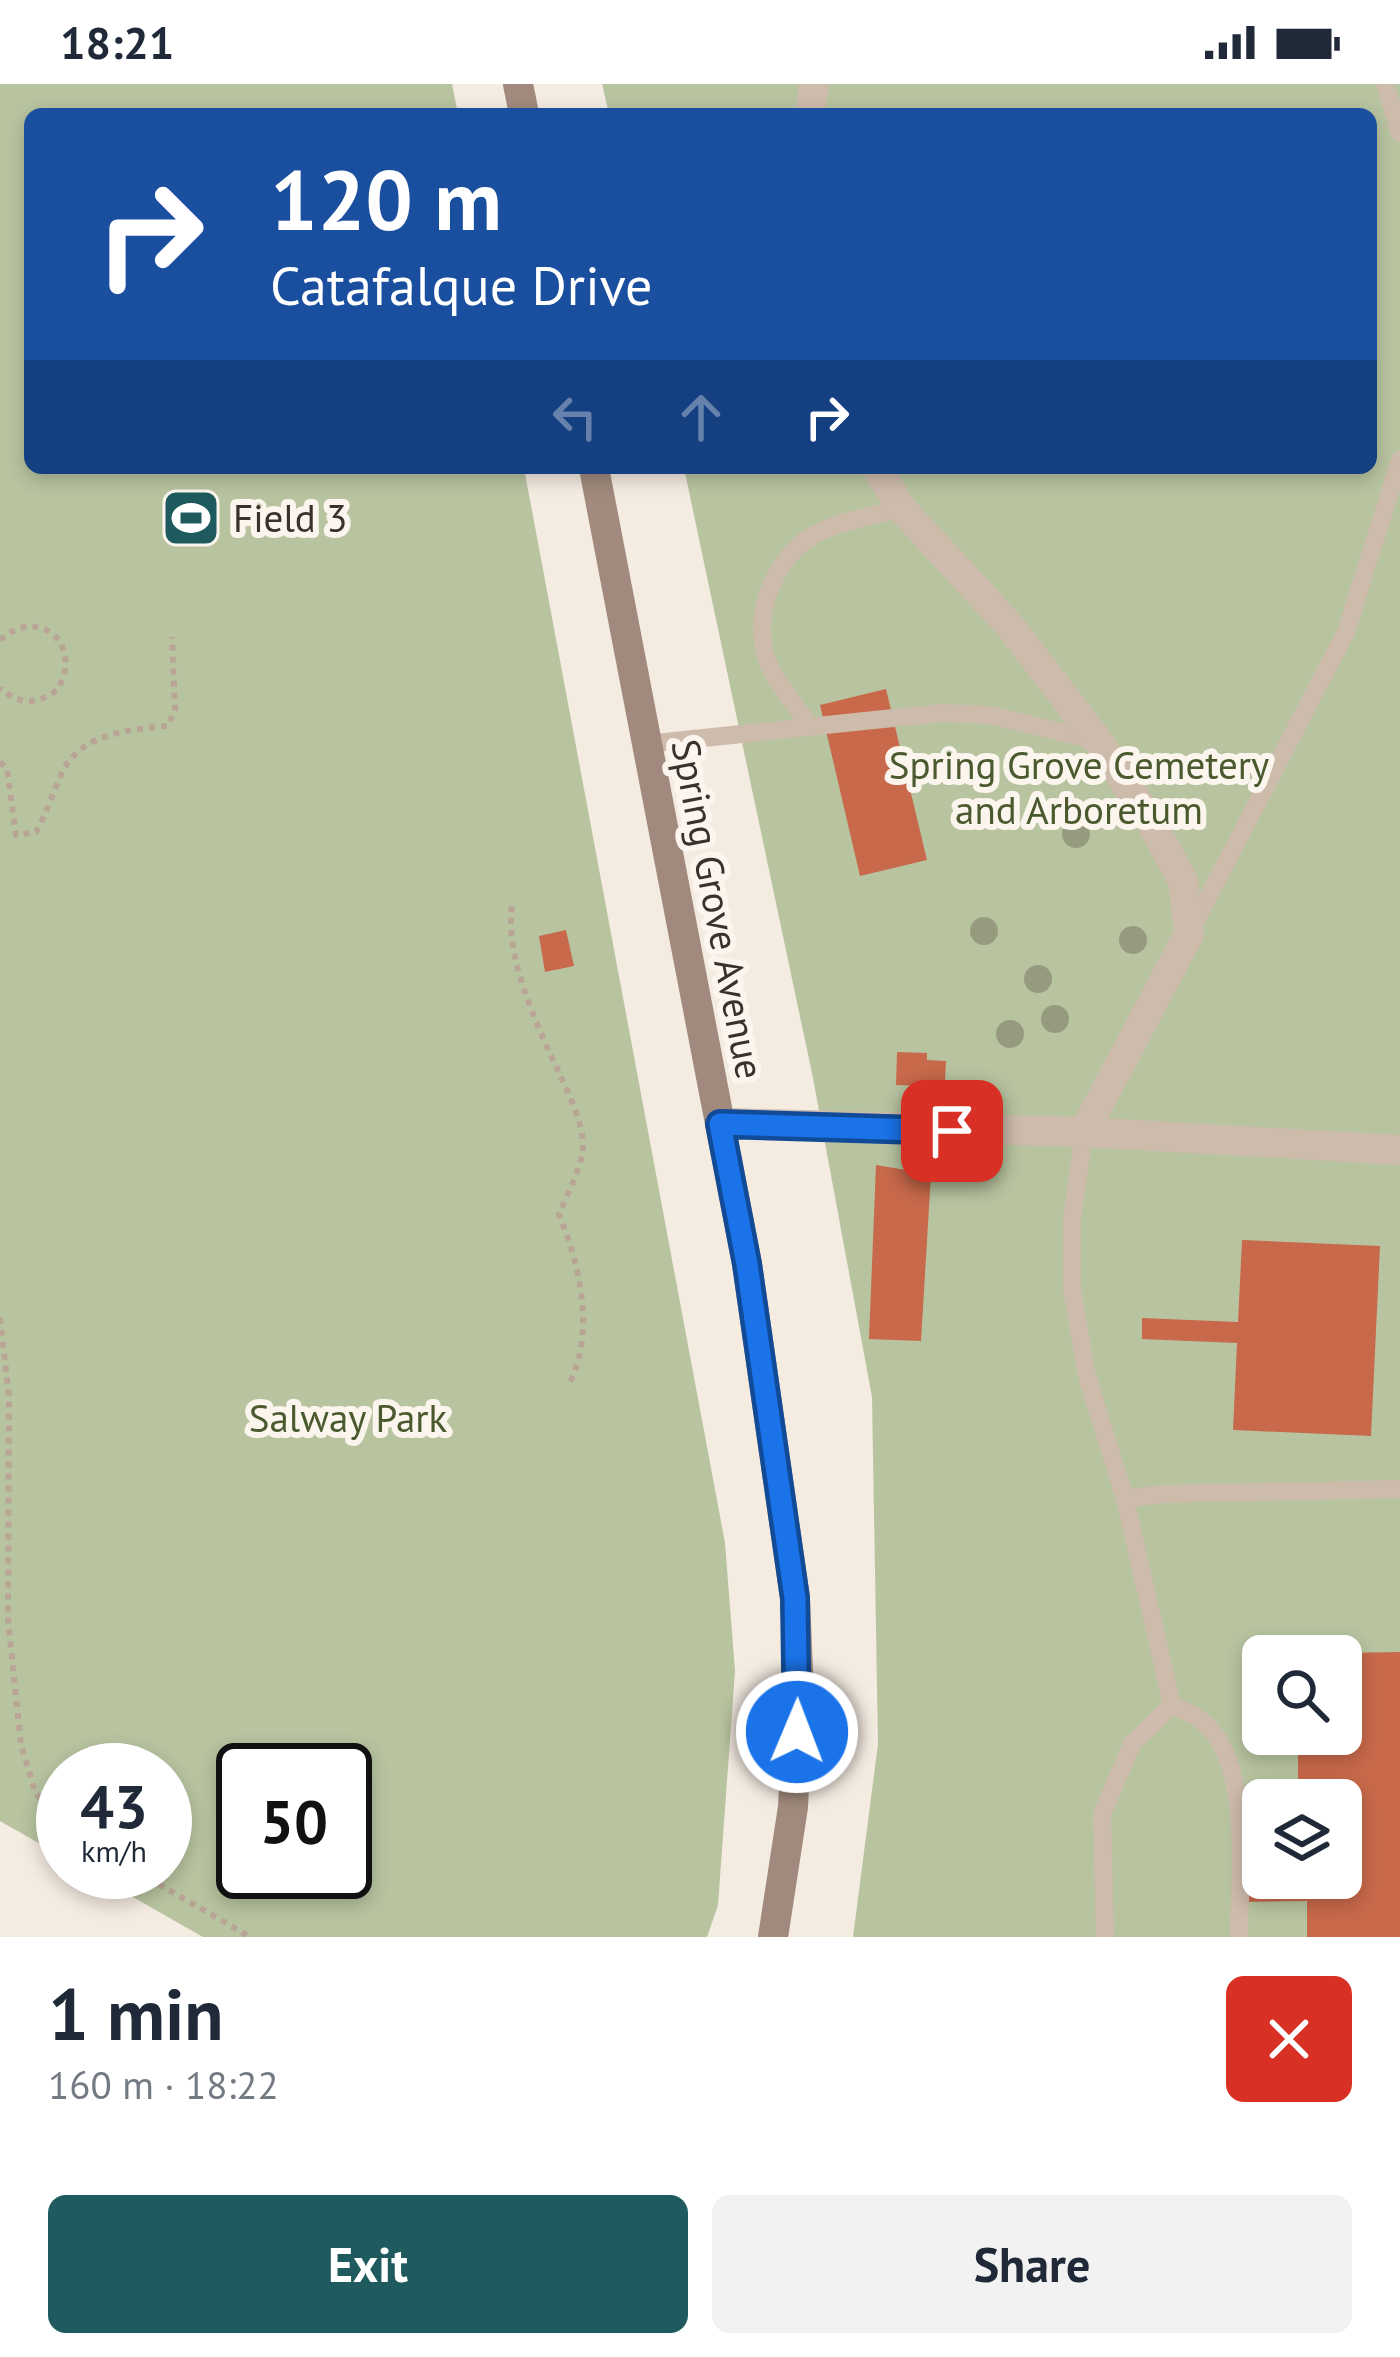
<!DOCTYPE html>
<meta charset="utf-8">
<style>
:root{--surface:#fff;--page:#f2f2f3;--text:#1f2937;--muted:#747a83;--accent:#1f5a5e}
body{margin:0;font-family:"PT Sans",sans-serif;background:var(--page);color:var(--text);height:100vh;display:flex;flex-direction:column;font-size:45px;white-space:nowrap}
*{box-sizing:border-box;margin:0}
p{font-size:39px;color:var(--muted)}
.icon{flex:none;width:66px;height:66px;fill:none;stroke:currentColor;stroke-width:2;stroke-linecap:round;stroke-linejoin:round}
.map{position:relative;height:1853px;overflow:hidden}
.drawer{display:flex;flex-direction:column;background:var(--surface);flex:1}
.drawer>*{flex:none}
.guide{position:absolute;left:24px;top:24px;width:1353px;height:366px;border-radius:18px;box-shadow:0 6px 18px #0003;background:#1a4fa0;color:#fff;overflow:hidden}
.buttons{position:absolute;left:1242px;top:1551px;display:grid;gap:24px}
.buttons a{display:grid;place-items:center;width:120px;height:120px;border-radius:18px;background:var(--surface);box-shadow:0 6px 18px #0003;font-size:60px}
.speed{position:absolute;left:36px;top:1659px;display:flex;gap:24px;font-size:60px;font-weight:700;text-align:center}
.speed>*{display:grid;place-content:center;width:156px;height:156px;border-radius:50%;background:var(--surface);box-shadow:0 6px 18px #0003;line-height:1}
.speed small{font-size:30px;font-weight:400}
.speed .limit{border:6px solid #111;border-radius:18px;background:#fff;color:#111}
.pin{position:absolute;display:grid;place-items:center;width:102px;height:102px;color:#fff;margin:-51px;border-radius:24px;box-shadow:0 6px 18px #0006}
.me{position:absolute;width:132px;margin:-66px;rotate:1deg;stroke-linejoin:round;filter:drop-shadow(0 0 9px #0008)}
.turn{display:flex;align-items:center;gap:42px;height:252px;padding:0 48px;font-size:54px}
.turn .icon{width:156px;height:156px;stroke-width:2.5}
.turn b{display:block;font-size:84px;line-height:102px}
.lanes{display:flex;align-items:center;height:114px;padding:0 48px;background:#0003;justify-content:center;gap:60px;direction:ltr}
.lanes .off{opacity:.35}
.round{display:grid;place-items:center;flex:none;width:126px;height:126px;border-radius:18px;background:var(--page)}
.summary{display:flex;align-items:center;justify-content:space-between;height:204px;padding:0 48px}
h1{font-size:72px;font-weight:700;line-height:90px}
.action{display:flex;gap:24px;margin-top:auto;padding:24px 48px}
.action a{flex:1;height:138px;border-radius:18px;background:var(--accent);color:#fff;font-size:48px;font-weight:700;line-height:138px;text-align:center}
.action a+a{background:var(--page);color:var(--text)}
.status{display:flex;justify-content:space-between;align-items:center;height:84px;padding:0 60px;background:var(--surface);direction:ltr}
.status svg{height:33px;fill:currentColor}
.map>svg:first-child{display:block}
.green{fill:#b8c4a0;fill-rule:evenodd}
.building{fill:#c8694b}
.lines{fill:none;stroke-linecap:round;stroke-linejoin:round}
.path{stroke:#b9a596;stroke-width:6;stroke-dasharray:6 6;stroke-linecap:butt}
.service{stroke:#cdbbac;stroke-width:18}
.minor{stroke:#cdbbac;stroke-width:30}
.secondary{stroke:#a18a7d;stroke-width:30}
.tree{fill:#969b7f}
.route-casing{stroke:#114b97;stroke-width:30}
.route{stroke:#1a73e8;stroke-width:21}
.labels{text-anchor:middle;stroke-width:12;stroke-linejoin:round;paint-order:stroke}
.poi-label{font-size:39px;fill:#3b302b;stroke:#fbf5ee;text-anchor:start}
.park-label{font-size:39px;fill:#4a5a2e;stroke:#fbf5ee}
.street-label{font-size:39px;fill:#3b302b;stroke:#fbf5ee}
</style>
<div class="status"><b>18:21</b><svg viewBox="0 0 49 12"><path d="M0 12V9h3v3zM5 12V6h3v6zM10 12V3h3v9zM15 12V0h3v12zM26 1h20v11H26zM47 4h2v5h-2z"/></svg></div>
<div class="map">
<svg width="1400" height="1853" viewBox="0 0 1400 1853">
<rect width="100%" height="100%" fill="#f4ebe1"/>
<path class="green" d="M0,0H452L458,30H30V384H524L725,1459L735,1587L718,1821L707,1853H203L89,1788H165V1686H63V1773L0,1737ZM243,1686H345V1788H243Z
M602,0H1400V1853H853L878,1660L872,1313L813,994L684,384H1371V30H609ZM1263,1572H1341V1650H1263ZM1263,1716H1341V1794H1263Z"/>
<path class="building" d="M886,605L927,776L860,792L820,621Z
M566,846L574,882L545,888L539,852Z
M897,968L927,969V976L946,977L945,998L929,997V1002L896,1001Z
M876,1081L931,1090L921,1257L869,1255Z
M1242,1156L1380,1162L1371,1352L1233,1346L1237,1259L1142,1255V1234L1238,1238Z
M1400,1568V1853H1307V1817L1244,1818L1243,1780H1263V1794H1341V1716H1298V1668H1280V1650H1341V1569Z"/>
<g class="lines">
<path class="path" d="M0,556C39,520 85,562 57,606C37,621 19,621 0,604
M0,678L7,685L16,751L36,748C48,728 58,691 69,677C92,648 134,645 168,642L175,625L172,553
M512,822C504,872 539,946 560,991C569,1011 583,1039 583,1061C583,1082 566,1111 559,1131C580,1181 595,1247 570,1298
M0,1234L9,1312L8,1535L21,1661L36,1710L63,1737
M138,1788L250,1853"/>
<path class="service" d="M1385,0L1400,49
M809,641C793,618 766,588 763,559C757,512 784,461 828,444C851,435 877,431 901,424
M646,660L941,629L990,631L1098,657
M1191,846L1346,548L1400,376
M1084,1048L1072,1135V1206L1087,1292L1125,1415L1172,1621
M1125,1415L1161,1410L1400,1405
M1172,1621C1181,1625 1191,1629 1198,1634C1254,1671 1239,1794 1239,1853
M1105,1853L1102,1730L1132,1660L1172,1621"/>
<path class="minor" d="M810,30L814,0
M877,384L901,424L1010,542L1098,657L1152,740L1183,797L1189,850L1084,1048
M720,1039L1084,1048L1400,1066"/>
<path class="secondary" d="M518,0L524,30
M594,384L747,1180L795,1514L799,1611L793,1723L773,1853"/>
</g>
<g class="tree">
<circle cx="1076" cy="750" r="14"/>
<circle cx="984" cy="847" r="14"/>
<circle cx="1133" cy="856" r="14"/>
<circle cx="1038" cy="895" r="14"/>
<circle cx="1055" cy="935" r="14"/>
<circle cx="1010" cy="950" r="14"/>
</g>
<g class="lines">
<defs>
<path id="route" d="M797,1648L795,1514L747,1180L720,1040L952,1047"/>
</defs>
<use href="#route" class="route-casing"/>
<use href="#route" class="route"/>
</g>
<defs>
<symbol id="stadium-square" viewBox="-11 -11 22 22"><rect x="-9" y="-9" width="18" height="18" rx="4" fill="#1f5a5e" stroke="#fbf5ee"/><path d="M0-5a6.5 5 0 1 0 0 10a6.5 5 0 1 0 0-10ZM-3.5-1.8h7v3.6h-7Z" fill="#fff"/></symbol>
</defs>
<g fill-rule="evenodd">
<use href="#stadium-square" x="158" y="401" width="66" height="66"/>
</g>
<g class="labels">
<g class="poi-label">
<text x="233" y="448">Field 3</text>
</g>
<g class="park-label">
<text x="1079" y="695">Spring Grove Cemetery<tspan x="1079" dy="45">and Arboretum</tspan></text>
<text x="348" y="1348">Salway Park</text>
</g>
<g class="street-label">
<text transform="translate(718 825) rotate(79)" y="14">Spring Grove Avenue</text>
</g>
</g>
</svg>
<div class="buttons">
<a><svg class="icon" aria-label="search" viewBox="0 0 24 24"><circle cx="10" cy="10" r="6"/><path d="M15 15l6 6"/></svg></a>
<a><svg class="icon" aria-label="layers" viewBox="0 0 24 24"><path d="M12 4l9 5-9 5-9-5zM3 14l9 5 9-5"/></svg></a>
</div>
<div class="speed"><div>43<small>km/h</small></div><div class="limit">50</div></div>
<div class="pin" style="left:952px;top:1047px;background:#d93025"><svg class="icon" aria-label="arrive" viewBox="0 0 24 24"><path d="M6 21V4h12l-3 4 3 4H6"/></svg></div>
<svg class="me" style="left:797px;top:1648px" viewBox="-20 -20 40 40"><circle r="17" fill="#1a73e8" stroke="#fff" stroke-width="3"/><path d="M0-11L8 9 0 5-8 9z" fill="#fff"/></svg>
<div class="guide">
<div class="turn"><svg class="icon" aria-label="right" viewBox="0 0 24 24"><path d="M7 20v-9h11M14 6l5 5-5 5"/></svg><div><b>120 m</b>Catafalque Drive</div></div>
<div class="lanes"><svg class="icon off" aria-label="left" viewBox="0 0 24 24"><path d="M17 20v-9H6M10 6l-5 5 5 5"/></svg><svg class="icon off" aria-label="ahead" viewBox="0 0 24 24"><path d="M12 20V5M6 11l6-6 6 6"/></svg><svg class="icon" aria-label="right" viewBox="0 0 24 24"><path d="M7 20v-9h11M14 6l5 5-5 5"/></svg></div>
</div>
</div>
<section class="drawer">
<div class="summary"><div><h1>1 min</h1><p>160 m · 18:22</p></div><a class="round" style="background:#d93025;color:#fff"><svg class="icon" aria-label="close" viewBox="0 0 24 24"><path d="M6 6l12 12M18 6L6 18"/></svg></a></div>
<div class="action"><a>Exit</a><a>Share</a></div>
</section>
